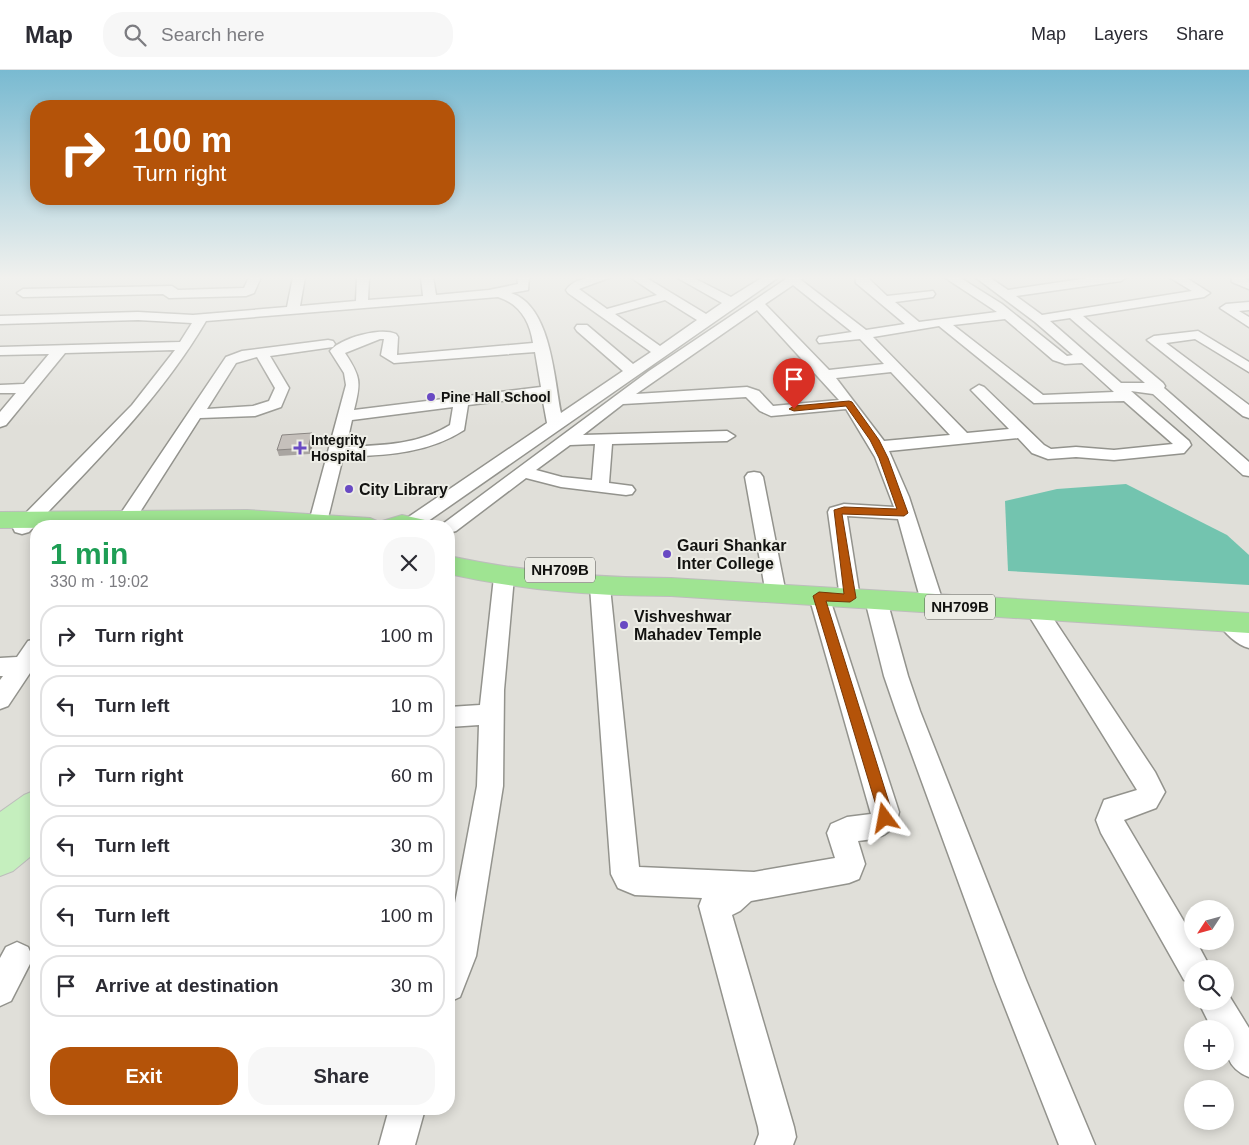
<!DOCTYPE html>
<meta charset="utf-8">
<style>
:root{--surface:#fff;--page:#f7f7f7;--text:#2b2b33;--muted:#7c7c81;--line:#e1e1e2;--accent:#b45309}
body{margin:0;font-family:Arial,sans-serif;background:var(--page);color:var(--text);height:100vh;display:flex;flex-direction:column;font-size:19px;white-space:nowrap}
*{box-sizing:border-box;margin:0}
p{font-size:16px;color:var(--muted)}
.icon{flex:none;width:28px;height:28px;fill:none;stroke:currentColor;stroke-width:2;stroke-linecap:round;stroke-linejoin:round}
.map{position:relative;flex:1;overflow:hidden}
.side{position:absolute;left:30px;top:450px;width:425px;height:595px;display:flex;flex-direction:column;background:var(--surface);border-radius:20px;box-shadow:0 2px 12px #0003}
.side>*{flex:none}
.guide{position:absolute;left:30px;top:30px;width:425px;height:105px;border-radius:20px;box-shadow:0 2px 12px #0003;background:#b45309;color:#fff;overflow:hidden}
.needle{width:32px;rotate:234deg}
.buttons{position:absolute;left:1184px;top:830px;display:grid;gap:10px}
.buttons a{display:grid;place-items:center;width:50px;height:50px;border-radius:50%;background:var(--surface);box-shadow:0 2px 12px #0003;font-size:25px}
.pin{position:absolute;display:grid;place-items:center;width:42px;height:42px;color:#fff;margin:-51px -21px;border-radius:50% 50% 50% 0;rotate:-45deg;box-shadow:0 0 5px #0007}
.pin .icon{rotate:45deg}
.me{position:absolute;width:55px;margin:-28px;rotate:347deg;stroke-linejoin:round;filter:drop-shadow(0 0 4px #0008)}
.turn{display:flex;align-items:center;gap:18px;height:105px;padding:0 20px;font-size:22px}
.turn .icon{width:65px;height:65px;stroke-width:2.5}
.turn b{display:block;font-size:35px;line-height:42px}
.round{display:grid;place-items:center;flex:none;width:52px;height:52px;border-radius:20px;background:var(--page)}
.head{display:flex;align-items:center;justify-content:space-between;height:85px;padding:0 20px}
h1{font-size:30px;font-weight:800;line-height:38px;color:#1e9e55}
.button{display:flex;gap:10px;margin-top:auto;padding:10px 20px}
.button a{flex:1;height:58px;border-radius:20px;background:var(--accent);color:#fff;font-size:20px;font-weight:800;line-height:58px;text-align:center}
.button a+a{background:var(--page);color:var(--text)}
ul{padding:0;list-style:none}
li{display:flex;align-items:center;gap:15px;height:62px;margin:0 10px 8px;padding:0 10px;border:2px solid var(--line);border-radius:20px}
li div{flex:1}
li b{display:block;font-size:19px}
li em{font-style:normal}
header{display:flex;align-items:center;gap:30px;box-sizing:border-box;height:70px;padding:0 25px;background:var(--surface);border-bottom:1px solid var(--line)}
header strong{font-size:24px}
nav{display:flex;gap:28px;margin-inline-start:auto;font-size:18px}
.search{width:350px;height:45px;background:var(--page);display:flex;align-items:center;gap:12px;box-sizing:border-box;padding:0 18px;border-radius:20px;color:var(--muted);font-size:19px}
.map>svg:first-child{display:block}
.water{fill:#73c4af}
.lines{fill:none;stroke-linecap:round;stroke-linejoin:round}
.minor-casing{stroke:#93938d;stroke-width:3}
.major-casing{stroke:#bdbdbc;stroke-width:2}
.highway-casing{stroke:#bdbdbc;stroke-width:2}
.minor{fill:#fff;fill-rule:evenodd}
.major{fill:#c5efbe;fill-rule:evenodd}
.highway{fill:#9fe492;fill-rule:evenodd}
.wall{fill:#a9a5a1}
.shaded-wall{fill:#8a8683}
.building{fill:#c5c0bb;stroke:#8a8683}
.route{fill:#b45309;stroke:#753606}
.poi-dot{fill:#694ac3;stroke:#edede6;stroke-width:2}
.labels{text-anchor:middle;stroke-width:4;stroke-linejoin:round;paint-order:stroke}
.far-poi-label{font-size:14px;font-weight:bold;fill:#121210;stroke:#edede6;text-anchor:start}
.shield{fill:#edede6;stroke:#545450;stroke-width:1}
.shield-label{font-size:15px;font-weight:bold;fill:#121210}
.poi-label{font-size:16px;font-weight:bold;fill:#121210;stroke:#edede6;text-anchor:start}
</style>
<header>
<strong>Map</strong>
<div class="search"><svg class="icon" aria-label="search" viewBox="0 0 24 24"><circle cx="10" cy="10" r="6"/><path d="M15 15l6 6"/></svg>Search here</div>
<nav><a>Map</a><a>Layers</a><a>Share</a></nav>
</header>
<div class="map">
<svg width="1249" height="1075" viewBox="0 0 1249 1075">
<rect width="100%" height="100%" fill="#e0dfd9"/>
<path class="water" d="M1126,414L1227,465L1249,485V515L1008,501L1005,431L1057,419Z"/>
<g class="lines">
<defs>
<path id="minor" d="M249,207H261L254,223L246,226L169,228L163,224L23,227L17,223L23,219L172,216L178,220L244,218Z
M293,207H305L300,236L356,231L357,207H369L368,230L423,226L421,207H433L436,225L489,220L518,214L517,207H529L528,220L511,223C551,236 554,308 561,343L623,301L577,261L575,258L577,255H587L633,294L651,282L568,223L566,220C576,206 595,207 611,207L579,219L607,239L657,225L630,207H645L706,244L722,233L676,207H692L731,227L763,207H779L421,456H403L402,454L404,450L547,353L542,326L468,335L464,360C427,384 386,385 343,387L327,452L325,456H311L309,452L346,315L344,303L330,281C341,268 380,257 396,264L398,267L397,285L533,273C530,252 520,234 498,227L206,251C159,331 92,395 29,462L22,464L15,462L13,458L15,454L132,335L175,280L65,283L6,355L0,357V342L16,323H0V315L24,314L49,284L0,285V277L180,272L192,253L138,250L0,254V246L138,242L193,245L287,237ZM665,230L697,250L660,276L615,244ZM380,269H384L381,285L394,293L535,282L541,317L354,340C361,312 361,307 345,283ZM453,337L450,355C418,375 383,375 346,377L352,350Z
M784,207H803L801,210L866,260L905,254L856,213L855,207H867L887,226L933,221L935,224L933,227L895,232L919,252L997,242L944,207H959L1002,234L1067,286L1073,285L1035,252L975,207H989L1008,220L1094,207H1127L1121,211L1016,226L1042,245L1192,221L1169,207H1185L1210,223L1204,227L1083,246L1163,313L1165,316L1164,318L1249,392V406L1243,405L1153,324L1131,321L1189,371L1191,375L1184,383L1114,390L1076,387L1048,389L1032,383L1018,368L889,381L909,427L944,535L940,540L933,543L926,540L922,535L898,449L847,446L860,528L857,533L850,535L843,533L840,528L828,442L830,438L844,434L894,437L875,387L846,339L771,346L760,341L746,327L623,334L583,365L727,361L735,366L727,371L612,374L609,413L632,416L635,420L632,424L626,425L561,417L526,408L456,461L449,463V456H440L649,301L786,209ZM793,215L852,262L819,267L817,270L819,273L860,269L884,294L829,300L765,234ZM757,240L839,330L773,336L759,321L747,317L636,324ZM1070,248L1145,313H1121L1050,251ZM1005,249L1053,290L1065,294L1082,293L1114,322L1043,325L953,255ZM939,256L1034,333L1124,331L1173,374L1114,380L1076,377L1051,379L1044,375L984,317L979,315L971,320L1009,359L967,363L873,267ZM891,302L950,365L884,371L836,308ZM595,374L592,410L562,407L536,400L570,375Z
M1231,207H1244L1249,211V219L1232,212Z
M1249,232V240L1239,241L1249,247V257L1220,238L1226,234Z
M1198,261L1249,292V302L1195,269L1166,273L1249,335V348L1243,346L1147,270L1154,266Z
M328,270L333,271L335,274L333,277L270,286L289,318L281,337L255,346L200,348L133,453H119L117,449L226,287L242,281ZM257,287L275,318L269,331L253,336L207,339L236,293Z
M754,402L760,403L763,407L786,524L783,529L776,531L769,529L766,524L745,407L748,403Z
M504,500L511,502L514,507L504,620L503,716L476,886L460,927L449,932V865L477,716L479,655L449,657V637L480,635L494,507L497,502Z
M600,510L607,512L610,517L639,797L754,802L835,788L827,763L831,754L847,747L871,744L809,526L812,521L819,519L826,521L829,526L899,742C895,765 878,769 858,771L865,794L859,809L849,813L751,831L740,841L732,845L794,1057L796,1067L793,1075H755L759,1064L758,1057L699,836L702,828L635,825L618,818L611,804L590,517L593,512Z
M876,523L883,525L887,530L908,606L920,641L1026,910L1095,1075H1059L995,912L896,641L884,606L865,530L869,525Z
M1037,533L1045,536L1155,702L1165,722L1156,738L1124,750L1192,865V871H1196L1211,899H1192V914L1184,910L1101,763L1096,750L1104,730L1137,720L1026,541L1029,536Z
M1229,544L1237,546L1249,557V578C1237,575 1224,563 1218,552L1221,546Z
M36,569V594L8,636L0,639V610L3,606H0V588L17,587L28,571Z
M17,872L28,877L33,888L11,931L0,936V888L6,877Z
M1225,919L1249,958V1007C1226,998 1225,981 1225,959H1212L1198,931H1225Z
M389,1039H425L415,1075H379Z"/>
<path id="major" d="M36,720V782L13,801L0,806V742L24,725Z"/>
<path id="highway" d="M247,440L370,448L379,452L402,445L425,450L428,456L0,458V442Z
M449,486C524,502 595,508 671,508L1249,543V563L671,526C593,526 526,521 449,504Z"/>
</defs>
<use href="#minor" class="minor-casing"/>
<use href="#major" class="major-casing"/>
<use href="#highway" class="highway-casing"/>
<use href="#minor" class="minor"/>
<use href="#major" class="major"/>
<use href="#highway" class="highway"/>
</g>
<path class="wall" d="M312,363L314,369L310,384L279,386L277,380Z"/>
<path class="shaded-wall" d="M312,363L314,369L310,384L308,378Z"/>
<path class="building" d="M312,363L308,378L277,380L282,365Z
M393,452L401,456H389Z"/>
<linearGradient id="sky" x2="0" y2="1"><stop stop-color="#79bad1"/><stop offset="0.58" stop-color="#f1f1ee"/><stop offset="1" stop-color="#f1f1ee" stop-opacity="0"/></linearGradient>
<rect width="1249" height="358" fill="url(#sky)"/>
<path class="route" d="M849,331L852,332L879,370L888,388L908,443L904,446L842,444L856,528L850,532L826,531L892,742L890,753L885,755L880,753L878,742L813,526L819,522L844,524L834,440L844,437L897,439L879,388L870,370L846,336L794,341L789,339L794,336Z"/>
<g class="poi-dot">
<circle cx="431" cy="327" r="5"/>
<path d="M297.5 370.5h5v5h5v5h-5v5h-5v-5h-5v-5h5z"/>
<circle cx="349" cy="419" r="5"/>
<circle cx="667" cy="484" r="5"/>
<circle cx="624" cy="555" r="5"/>
</g>
<g class="labels">
<g class="far-poi-label">
<text x="441" y="332">Pine Hall School</text>
<text x="311" y="375">Integrity<tspan x="311" dy="16">Hospital</tspan></text>
</g>
<g class="shield">
<rect x="525" y="487.5" width="70" height="25" rx="4"/>
<rect x="925" y="524.5" width="70" height="25" rx="4"/>
</g>
<g class="shield-label">
<text x="560" y="505">NH709B</text>
<text x="960" y="542">NH709B</text>
</g>
<g class="poi-label">
<text x="359" y="425">City Library</text>
<text x="677" y="481">Gauri Shankar<tspan x="677" dy="18">Inter College</tspan></text>
<text x="634" y="552">Vishveshwar<tspan x="634" dy="18">Mahadev Temple</tspan></text>
</g>
</g>
</svg>
<div class="buttons">
<a><svg class="needle" viewBox="-14 -14 28 28"><path d="M0-13l5 13h-10z" fill="#e53935"/><path d="M0 13l5-13h-10z" fill="#7c7c81"/></svg></a>
<a><svg class="icon" aria-label="search" viewBox="0 0 24 24"><circle cx="10" cy="10" r="6"/><path d="M15 15l6 6"/></svg></a>
<a>+</a>
<a>−</a>
</div>
<div class="pin" style="left:794px;top:339px;background:#d93025"><svg class="icon" aria-label="arrive" viewBox="0 0 24 24"><path d="M6 21V4h12l-3 4 3 4H6"/></svg></div>
<svg class="me" style="left:885px;top:748px" viewBox="-20 -20 40 40"><path d="M0-17L14 15 0 8-14 15z" fill="#b45309" stroke="#fff" stroke-width="4"/></svg>
<div class="guide">
<div class="turn"><svg class="icon" aria-label="right" viewBox="0 0 24 24"><path d="M7 20v-9h11M14 6l5 5-5 5"/></svg><div><b>100 m</b>Turn right</div></div>
</div>
<section class="side">
<div class="head"><div><h1>1 min</h1><p>330 m · 19:02</p></div><a class="round"><svg class="icon" aria-label="close" viewBox="0 0 24 24"><path d="M6 6l12 12M18 6L6 18"/></svg></a></div>
<ul>
<li><svg class="icon" aria-label="right" viewBox="0 0 24 24"><path d="M7 20v-9h11M14 6l5 5-5 5"/></svg><div><b>Turn right</b></div><em>100 m</em></li>
<li><svg class="icon" aria-label="left" viewBox="0 0 24 24"><path d="M17 20v-9H6M10 6l-5 5 5 5"/></svg><div><b>Turn left</b></div><em>10 m</em></li>
<li><svg class="icon" aria-label="right" viewBox="0 0 24 24"><path d="M7 20v-9h11M14 6l5 5-5 5"/></svg><div><b>Turn right</b></div><em>60 m</em></li>
<li><svg class="icon" aria-label="left" viewBox="0 0 24 24"><path d="M17 20v-9H6M10 6l-5 5 5 5"/></svg><div><b>Turn left</b></div><em>30 m</em></li>
<li><svg class="icon" aria-label="left" viewBox="0 0 24 24"><path d="M17 20v-9H6M10 6l-5 5 5 5"/></svg><div><b>Turn left</b></div><em>100 m</em></li>
<li><svg class="icon" aria-label="arrive" viewBox="0 0 24 24"><path d="M6 21V4h12l-3 4 3 4H6"/></svg><div><b>Arrive at destination</b></div><em>30 m</em></li>
</ul>
<div class="button"><a>Exit</a><a>Share</a></div>
</section>
</div>
